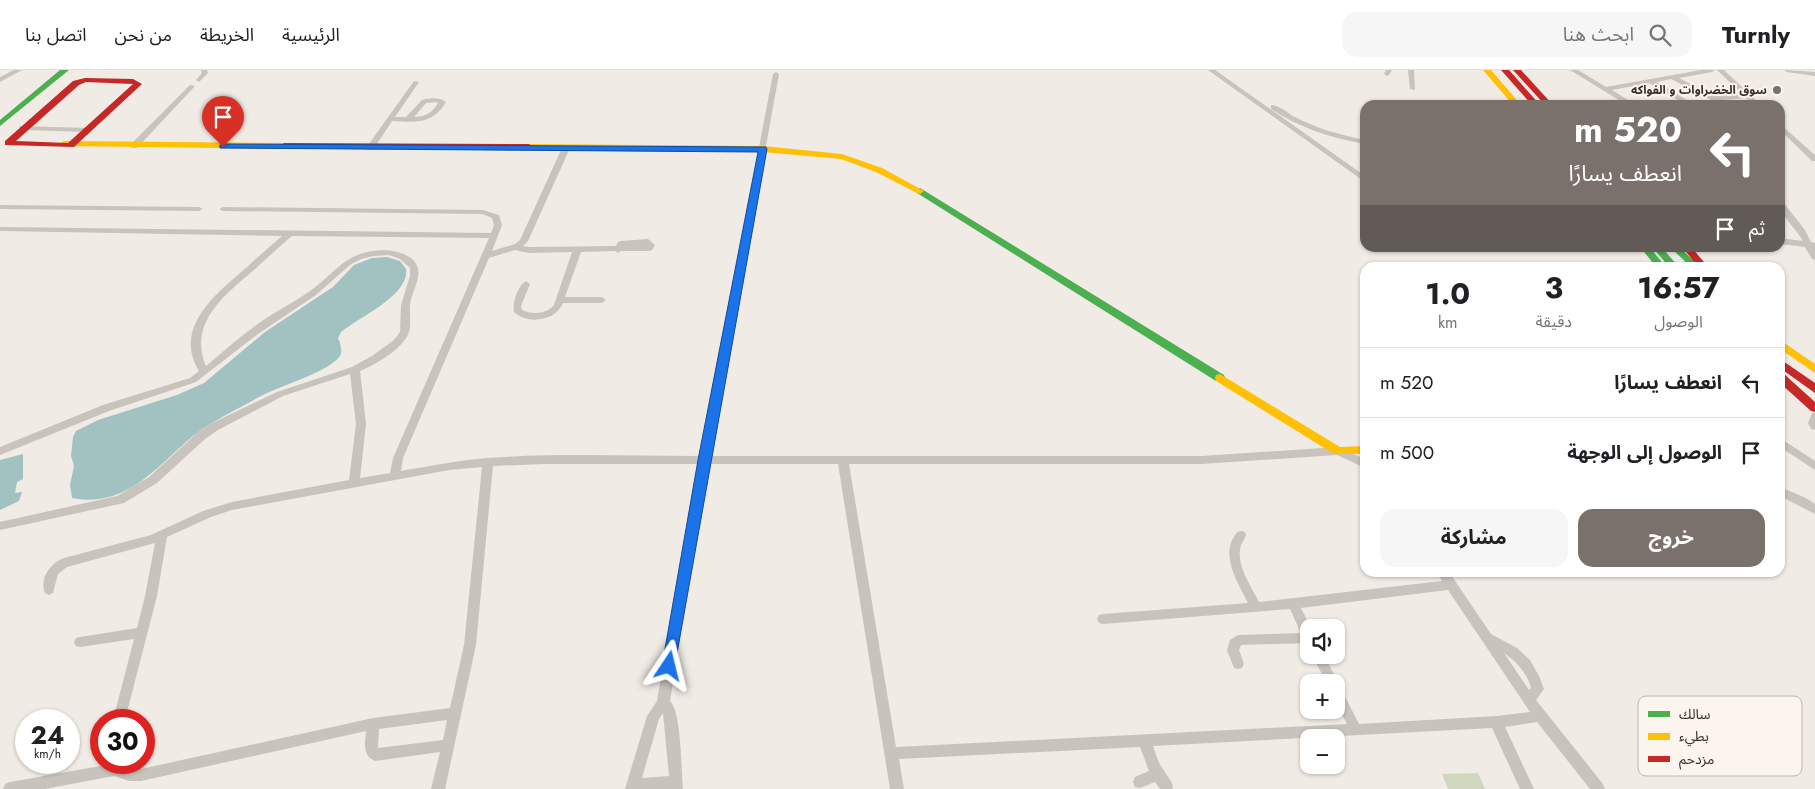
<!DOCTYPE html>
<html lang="ar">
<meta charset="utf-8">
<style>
:root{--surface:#fff;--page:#f6f6f6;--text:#202124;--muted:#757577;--line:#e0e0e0;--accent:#7a716c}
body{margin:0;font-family:Jost,"Noto Sans Arabic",sans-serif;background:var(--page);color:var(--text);direction:rtl;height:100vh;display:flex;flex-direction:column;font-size:19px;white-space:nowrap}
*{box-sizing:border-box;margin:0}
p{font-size:16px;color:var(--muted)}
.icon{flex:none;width:28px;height:28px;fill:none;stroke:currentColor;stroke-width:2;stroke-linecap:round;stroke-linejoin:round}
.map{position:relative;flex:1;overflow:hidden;direction:ltr}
.drawer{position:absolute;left:1360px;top:192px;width:425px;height:315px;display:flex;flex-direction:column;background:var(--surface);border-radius:15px;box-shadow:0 1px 4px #0004;direction:rtl}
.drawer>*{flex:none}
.banner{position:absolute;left:1360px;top:30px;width:425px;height:152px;border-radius:15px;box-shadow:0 1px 4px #0004;direction:rtl;background:#7a716c;color:#fff;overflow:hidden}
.fabs{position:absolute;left:1300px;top:549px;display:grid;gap:10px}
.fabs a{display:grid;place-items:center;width:45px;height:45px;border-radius:10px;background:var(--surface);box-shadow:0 1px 4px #0004;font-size:25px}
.speed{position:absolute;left:15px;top:639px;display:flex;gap:10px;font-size:25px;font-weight:700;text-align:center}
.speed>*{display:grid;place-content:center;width:65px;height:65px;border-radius:50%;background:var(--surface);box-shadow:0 1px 4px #0004;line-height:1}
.speed small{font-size:12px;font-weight:400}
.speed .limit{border:8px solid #d22;background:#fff;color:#111}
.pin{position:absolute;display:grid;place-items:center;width:42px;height:42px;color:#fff;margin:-51px -21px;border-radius:50% 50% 50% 0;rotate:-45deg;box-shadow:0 0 5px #0007}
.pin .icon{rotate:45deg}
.me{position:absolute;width:55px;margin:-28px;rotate:10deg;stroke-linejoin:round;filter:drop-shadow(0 0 4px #0008)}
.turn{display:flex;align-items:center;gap:18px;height:105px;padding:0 20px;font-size:22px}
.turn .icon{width:65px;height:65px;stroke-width:2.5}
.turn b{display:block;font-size:35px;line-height:42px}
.then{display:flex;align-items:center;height:48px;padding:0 20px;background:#0003;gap:10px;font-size:19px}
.eta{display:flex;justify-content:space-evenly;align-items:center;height:85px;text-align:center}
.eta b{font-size:30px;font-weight:700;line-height:35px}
.primary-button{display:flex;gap:10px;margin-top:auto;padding:10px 20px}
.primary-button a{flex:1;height:58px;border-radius:15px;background:var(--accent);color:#fff;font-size:20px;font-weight:700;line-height:58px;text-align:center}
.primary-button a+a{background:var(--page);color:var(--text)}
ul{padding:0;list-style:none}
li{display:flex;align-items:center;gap:15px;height:70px;padding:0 20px;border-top:1px solid var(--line)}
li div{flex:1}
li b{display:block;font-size:19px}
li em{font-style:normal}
header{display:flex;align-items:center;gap:30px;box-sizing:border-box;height:70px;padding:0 25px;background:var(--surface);border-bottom:1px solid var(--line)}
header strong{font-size:24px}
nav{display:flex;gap:28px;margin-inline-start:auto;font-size:18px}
.search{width:350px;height:45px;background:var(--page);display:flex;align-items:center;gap:12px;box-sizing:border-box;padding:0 18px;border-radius:15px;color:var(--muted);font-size:19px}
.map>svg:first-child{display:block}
.green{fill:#d1d6bf}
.water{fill:#a1c2c1}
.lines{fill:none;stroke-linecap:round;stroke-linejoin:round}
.street{fill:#c9c3be;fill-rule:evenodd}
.fast{fill:#4caf50;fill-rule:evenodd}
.slow{fill:#ffc107;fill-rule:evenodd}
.jam{fill:#c62828;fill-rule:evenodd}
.route{fill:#1a73e8;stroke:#114b97}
.poi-dot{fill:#7a716c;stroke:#fbf5ee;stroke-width:2}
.labels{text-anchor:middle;stroke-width:4;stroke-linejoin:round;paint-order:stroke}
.far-poi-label{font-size:12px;font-weight:bold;fill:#3b302b;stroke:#fbf5ee;text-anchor:end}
.key{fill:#fbf5ee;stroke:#c1bab4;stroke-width:1}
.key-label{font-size:14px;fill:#3b302b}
</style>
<header>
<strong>Turnly</strong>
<div class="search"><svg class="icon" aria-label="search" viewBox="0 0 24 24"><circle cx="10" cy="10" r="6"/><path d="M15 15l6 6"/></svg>ابحث هنا</div>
<nav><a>الرئيسية</a><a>الخريطة</a><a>من نحن</a><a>اتصل بنا</a></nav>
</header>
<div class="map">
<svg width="1815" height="719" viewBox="0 0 1815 719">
<rect width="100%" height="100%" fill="#f0ebe5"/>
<path class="green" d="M1478,703L1485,719H1448L1442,704Z"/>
<path class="water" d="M387,187L400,191L406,199C410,225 359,247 341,262L338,268C340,273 343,281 340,286C330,301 283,315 265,324C255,329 245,335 235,340C220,348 206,356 193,366C157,396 126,439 72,428L70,415L74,396L71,386L73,367L76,361L98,350L177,325L204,313L265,262L333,217L354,195L372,188Z
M23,384V409L17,412L15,423L22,422L19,431L0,440V390Z"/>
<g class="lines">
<path class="street" d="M14,0H22L0,12V7Z
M201,0H207L208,3L199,12L196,10L202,3Z
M1208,0H1215L1365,106V112Z
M1386,0H1392L1389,5L1387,6L1384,4Z
M1408,0H1414L1415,20L1410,19Z
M1570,0H1578L1606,17L1701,0H1715L1712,2L1679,8L1714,26L1742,24L1717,0H1724L1761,35H1753L1746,28L1721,30L1730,35H1721L1671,9L1657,12L1695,35H1686L1649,13L1612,20L1636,35H1627Z
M1784,0L1815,2V6L1787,2Z
M776,2L779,4L710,386H1202L1338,377L1365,389V398L1337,385L1202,394H849L896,677L1347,654L1336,634V612H1326L1312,585H1324L1338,612L1337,616L1340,617L1359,654L1496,646L1530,642L1448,520L1301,538L1311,558H1309V573L1241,575L1239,580L1244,594L1242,598L1238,599L1234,598L1227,580L1230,570L1238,565L1301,563L1290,539L1103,554L1099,553L1097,549L1099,545L1103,544L1248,533C1238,513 1220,486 1235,465C1238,461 1240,460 1245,462L1246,465C1245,469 1242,472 1241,475C1235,494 1251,516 1259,532L1442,511L1437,502H1449L1491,564L1517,578L1530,590L1539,606L1544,619L1536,630L1603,714L1605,719H1590L1537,652L1505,657L1534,719H1520L1492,658L1153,676L1159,693L1172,713L1173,719H1160L1155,712L1140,718L1135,717L1133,712L1135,707L1149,701L1140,677L899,689L904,719H890L838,394H708L670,631C682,643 681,701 683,719H625L647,646L657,631L698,394H544L493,396L476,575L445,719H431L440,682L375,691C362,686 365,673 366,661L141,711H129L114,706L45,719H3L5,714L10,712L106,695V692H119V695L129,699H141L373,648L450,638L464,575L482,397L449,400L232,440L211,447L167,467L157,526L125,650H113L134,569L80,577L76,576L74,572L76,568L80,567L137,558L145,526L155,473L67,497L58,504L53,523L49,525L45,523C39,509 50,493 64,488L151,465L203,441L232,432L349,410L356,354L350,304L283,326L218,360L205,369L157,413L124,433L0,460V452L117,426L149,407L197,363L210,354L277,322L352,297L372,286L394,270L400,262L401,235L410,206V198L400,189L389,185L373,186L361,189L350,195L316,225L258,264L196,312L109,341L0,385V377L103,335L190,308L199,301C172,257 218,222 247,197C259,186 270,176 282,166L0,161V157L491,163L494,155L492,148L482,144L223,141L219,139L223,137L483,140L499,145L502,155L492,181L515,174L520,170L562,78L566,76H569L570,78L528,171L523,176L529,177L616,176L618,172L621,171L648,169L655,175L652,180L649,181H621L618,183L615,181L581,182L565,227H602L606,230L602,233H563C556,251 527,255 514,242C512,233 518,215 526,211L530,214L521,236L522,240C533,245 546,244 554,235L572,182L529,183L515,180L489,188L403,388L401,401C430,396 459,390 488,388C558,383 629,386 700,386L773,4ZM292,166L489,168L393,388L390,403L360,408L366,354L360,301C376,294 396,283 406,268C413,258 409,247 410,235C411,225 417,216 418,206C422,183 389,178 373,181C343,185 333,205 310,221C296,231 280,239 265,249C244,263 225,280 206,296L205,294C189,251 226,224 255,199C267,188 279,177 292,166ZM1504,583C1517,592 1527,603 1531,618L1529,620ZM663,643L669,706L642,708L659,649ZM447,650L443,670L378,678L379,659Z
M414,11L419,12L395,47H406L422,30C430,28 439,27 446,32C432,55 416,52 392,51L373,80H367L366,78ZM436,32L438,33C432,43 425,47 414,47L426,33Z
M190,15L195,16L137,78H131V74Z
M1271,35C1279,35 1286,42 1293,46C1315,58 1340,65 1365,70V74C1331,68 1300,58 1271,39Z
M1780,54L1815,85V91H1812L1780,60Z
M20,56L88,58L92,60L88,62L23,60L19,58Z
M1780,132H1783L1805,160L1811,172L1815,173V190L1812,189L1805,177L1780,174V168L1803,171C1796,158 1780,146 1780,132Z
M0,135L199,137L203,139L199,141L0,139Z
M1815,342V360L1811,359L1808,353L1812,343Z
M1780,368L1815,391V400L1780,377Z
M1780,417L1806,428L1815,434V444L1780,426Z"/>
<path class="fast" d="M60,0H69L0,56V50Z
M920,118L1224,305L1225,308L1224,311H1216L917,123V119Z
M1641,178H1650L1667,198H1657Z
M1653,178H1662L1680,198H1670Z
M1671,178H1680L1702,198H1692Z"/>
<path class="slow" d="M1483,0H1491L1521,35H1513Z
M65,71L284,73L288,76L284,79L62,76V72Z
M529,74L763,76L842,84L882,98L924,121L920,124L917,123L876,102L841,89L763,82L526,79L525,77Z
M1780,270L1815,294V303L1780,279Z
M1220,304L1340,377L1365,376V384H1334L1216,311L1215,308L1216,305Z"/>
<path class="jam" d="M1501,0H1509L1540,35H1532Z
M1513,0H1521L1553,35H1545Z
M85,8L133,9L142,14L74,77L5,75V71L73,11ZM86,12L133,14L68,73L16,71L79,15Z
M284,73L529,74L533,77L529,80L281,78L280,76Z
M1683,178H1692L1709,198H1699Z
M1780,289L1815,313V323L1780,298Z
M1780,303L1784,304L1815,332V342L1811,341L1780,313Z"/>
</g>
<path class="route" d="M223,74L766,77L767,79L674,600L669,602L664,600L662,596L698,390L758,82L220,78V75Z"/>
<circle class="poi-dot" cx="1777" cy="20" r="5"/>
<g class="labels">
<g class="far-poi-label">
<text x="1767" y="24">سوق الخضراوات و الفواكه</text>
</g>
</g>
<rect x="1638" y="626" width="164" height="80" rx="8" class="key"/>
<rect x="1648" y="641" width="22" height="6" fill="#4caf50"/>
<rect x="1648" y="663" width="22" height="7" fill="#ffc107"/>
<rect x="1648" y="686" width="22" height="6" fill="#c62828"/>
<g class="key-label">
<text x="1679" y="649">سالك</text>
<text x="1679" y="671">بطيء</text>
<text x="1679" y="694">مزدحم</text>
</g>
</svg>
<div class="fabs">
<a><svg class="icon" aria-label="sound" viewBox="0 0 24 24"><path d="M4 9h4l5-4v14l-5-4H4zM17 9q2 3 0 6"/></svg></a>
<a>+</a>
<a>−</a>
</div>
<div class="speed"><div>24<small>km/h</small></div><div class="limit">30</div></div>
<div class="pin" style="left:223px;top:77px;background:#d93025"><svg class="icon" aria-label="arrive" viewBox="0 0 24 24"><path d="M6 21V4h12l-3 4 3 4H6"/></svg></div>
<svg class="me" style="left:669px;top:596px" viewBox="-20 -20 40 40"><path d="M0-17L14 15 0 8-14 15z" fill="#1a73e8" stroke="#fff" stroke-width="4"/></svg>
<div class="banner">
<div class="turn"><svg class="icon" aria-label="left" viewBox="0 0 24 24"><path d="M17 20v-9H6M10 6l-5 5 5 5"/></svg><div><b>520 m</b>انعطف يسارًا</div></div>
<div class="then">ثم<svg class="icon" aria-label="arrive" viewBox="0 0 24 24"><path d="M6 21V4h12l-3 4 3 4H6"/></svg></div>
</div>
<section class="drawer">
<div class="eta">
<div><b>16:57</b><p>الوصول</p></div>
<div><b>3</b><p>دقيقة</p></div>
<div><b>1.0</b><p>km</p></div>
</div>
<ul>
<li><svg class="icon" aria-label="left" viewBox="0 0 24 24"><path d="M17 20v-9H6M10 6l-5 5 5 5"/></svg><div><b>انعطف يسارًا</b></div><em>520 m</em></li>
<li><svg class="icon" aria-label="arrive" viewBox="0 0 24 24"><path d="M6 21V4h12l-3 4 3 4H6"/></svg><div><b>الوصول إلى الوجهة</b></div><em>500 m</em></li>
</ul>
<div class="primary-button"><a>خروج</a><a>مشاركة</a></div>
</section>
</div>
